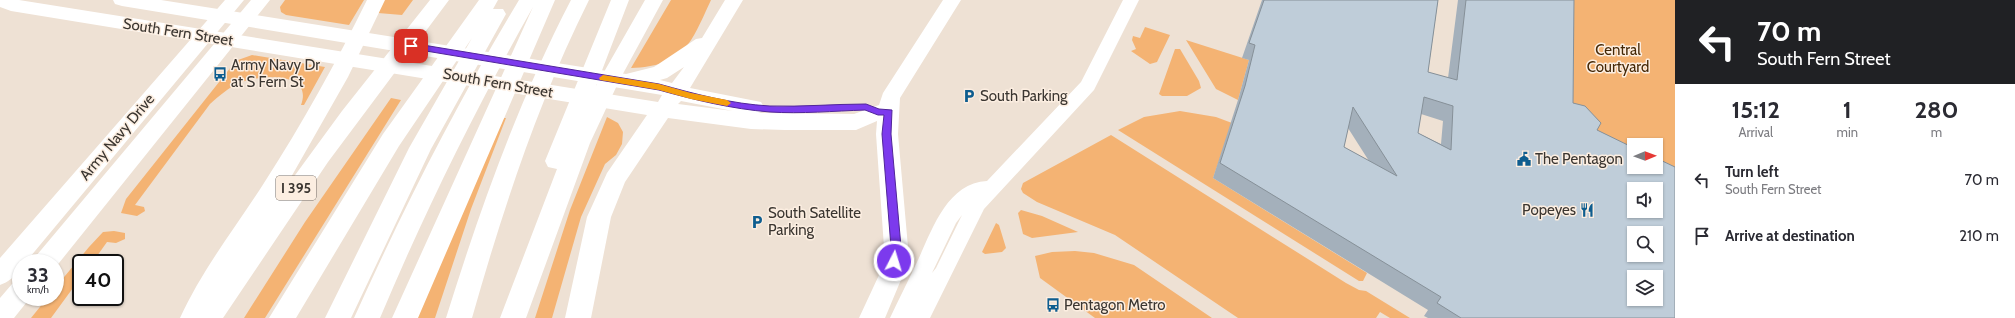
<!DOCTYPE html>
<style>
:root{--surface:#fff;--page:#f7f7f7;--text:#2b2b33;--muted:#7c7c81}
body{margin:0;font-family:Cabin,sans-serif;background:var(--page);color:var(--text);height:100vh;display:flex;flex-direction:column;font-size:15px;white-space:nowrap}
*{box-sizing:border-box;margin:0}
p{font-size:13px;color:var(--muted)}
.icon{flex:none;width:22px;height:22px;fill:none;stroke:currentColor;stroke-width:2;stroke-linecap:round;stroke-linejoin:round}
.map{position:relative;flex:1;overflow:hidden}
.details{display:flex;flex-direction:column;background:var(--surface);width:340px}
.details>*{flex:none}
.guide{background:#202124;color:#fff;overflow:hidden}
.needle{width:26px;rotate:89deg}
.buttons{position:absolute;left:1627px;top:138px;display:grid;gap:8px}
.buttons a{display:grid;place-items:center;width:36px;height:36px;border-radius:0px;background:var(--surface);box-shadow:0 1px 3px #0004;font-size:20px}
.speed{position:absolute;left:12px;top:254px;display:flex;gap:8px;font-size:20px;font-weight:700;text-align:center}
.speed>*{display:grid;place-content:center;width:52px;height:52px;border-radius:50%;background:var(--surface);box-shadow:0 1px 3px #0004;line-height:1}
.speed small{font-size:10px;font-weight:400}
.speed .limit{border:2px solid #111;border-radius:6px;background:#fff;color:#111}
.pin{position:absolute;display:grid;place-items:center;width:34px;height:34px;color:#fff;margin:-17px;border-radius:8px;box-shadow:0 2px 6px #0006}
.me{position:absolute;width:44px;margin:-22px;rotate:5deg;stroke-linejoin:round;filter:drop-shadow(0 0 3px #0008)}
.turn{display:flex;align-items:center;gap:14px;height:84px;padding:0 16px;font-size:18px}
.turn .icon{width:52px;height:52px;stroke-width:2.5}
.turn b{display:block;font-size:28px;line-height:34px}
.eta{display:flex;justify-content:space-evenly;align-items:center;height:68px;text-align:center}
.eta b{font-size:24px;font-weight:700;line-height:28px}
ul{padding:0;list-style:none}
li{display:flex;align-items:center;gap:12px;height:56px;padding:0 16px}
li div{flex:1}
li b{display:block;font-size:15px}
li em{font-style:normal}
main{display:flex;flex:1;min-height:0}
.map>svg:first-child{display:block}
.green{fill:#f4b373;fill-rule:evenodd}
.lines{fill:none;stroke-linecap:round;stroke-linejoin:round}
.minor{fill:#fff;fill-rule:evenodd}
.tertiary{fill:#fff;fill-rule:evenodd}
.secondary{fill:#fff;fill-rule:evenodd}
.motorway{fill:#fff;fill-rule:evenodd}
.wall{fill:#a4b0bb;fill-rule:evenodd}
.building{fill:#bfcdd9;stroke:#869098;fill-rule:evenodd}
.route{fill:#7c3aed;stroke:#51269a}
.slow{fill:#f59e0b}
.labels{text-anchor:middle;stroke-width:3;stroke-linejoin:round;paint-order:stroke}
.shield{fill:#fceee1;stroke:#756d66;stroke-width:1}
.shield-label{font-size:14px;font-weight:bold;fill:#3b3631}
.street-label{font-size:15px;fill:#3b3631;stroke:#fceee1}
.park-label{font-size:15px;fill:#452806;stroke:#fceee1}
.poi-label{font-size:15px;fill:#3b3631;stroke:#fceee1;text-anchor:start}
</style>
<main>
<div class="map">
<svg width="1675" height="318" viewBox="0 0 1675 318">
<rect width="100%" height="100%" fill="#eee1d4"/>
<path class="green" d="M285,0H364L349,25L286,15L281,12L280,7Z
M384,0H413L402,15L378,13Z
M671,0H711C691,43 685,66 631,68Z
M1562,0H1675V189L1583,144L1572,121ZM1634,145H1656V167H1634Z
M1145,27L1170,35L1157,62L1150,64L1131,51L1136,49L1132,40L1133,36L1140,38Z
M1186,40L1249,60L1238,100L1216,89Z
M1175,49H1180L1199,81L1201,88L1187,96H1162L1159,94Z
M252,55L325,67L304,105H301C314,70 258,75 239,83C228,88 219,96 210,104L135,205L144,207L145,211L137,216L121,213L126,199L231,67L238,60Z
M391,98L401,100L265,318H244L305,222Z
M1180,111L1216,117L1232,123L1213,178L1367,273L1363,281H1359L1118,130L1144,117Z
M607,117L618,123L623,132L622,144L616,155L605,164L581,217L552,318H535L570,210Z
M503,118H506L471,209L435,318H413Z
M1111,135L1346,283L1359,290L1366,291L1410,318H1390L1380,312L1376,318H1238L1115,235L1037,202L1023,193L1021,189L1023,183Z
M1021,210L1042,216L1078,232L1032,238L1023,234L1018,213Z
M996,223L999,225L1006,248L1002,252L985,254L982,252Z
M114,231L125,233V239L116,243L107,242L92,263H81V277L51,318H31L48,297H55V288L89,247L103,232Z
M1075,251L1094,253L1134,265L1212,318H1095L1040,278L1035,256L1052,252Z"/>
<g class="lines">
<path class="minor" d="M1123,0H1139L1094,90L984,209L930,318H890C899,299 909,279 918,260C932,230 947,183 987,181L1081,82ZM962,215L936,268L932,273L956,223Z"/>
<path class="tertiary" d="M0,0H19L658,102L662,95L122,6L115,4L113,0H161L626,74L654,67L696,39L702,38L725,0H743L690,88L761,102L764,107L761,112L758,113L854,114L879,105L883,93L943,0H961L900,98L898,134L908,247L903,275L885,318H859L879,275L884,247L876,134L877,121L856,130H785L751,129L668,118L625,182L611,217L591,318H565L587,217L607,173L647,115L11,11L0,7ZM684,67L672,83L660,80L667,78ZM681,101L733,111L678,104Z"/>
<path class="secondary" d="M225,0H244L25,263H21C21,273 9,282 0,285V258Z
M251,0H270L55,268V263H33L36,256Z
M21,280V297H30V298L14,318H0V298L12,284Z"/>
<path class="motorway" d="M367,0H385L348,77L282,193L342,111L430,0H449L328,162L223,318H180C202,270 235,228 264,183C302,124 336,63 367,0Z
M479,0H498L493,9H503L506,14L431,149L351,318H325L409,148L472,38L399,146L296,318H269L383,134Z
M519,0H555L418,318H392L533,7C476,108 425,211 380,318H354C403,209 457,103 519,0Z
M571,0H589C538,102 503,209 472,318H446C480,209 518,102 571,0Z
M611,0H629L596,86L645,0H663L619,81L590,143L526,318H500L557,169L548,167L545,161Z"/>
</g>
<path class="wall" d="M1262,0H1438L1428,72L1448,78L1458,0H1574L1573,103L1597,130L1675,318H1428L1424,316L1428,310L1213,178L1238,100L1249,60L1242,58ZM1421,114L1443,121L1441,144L1418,133ZM1348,128L1369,161L1344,147Z"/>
<path class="building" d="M1264,0H1438L1428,72L1457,80L1466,0H1574L1573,103L1585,106L1601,123L1597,130L1634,148V167H1656V158L1675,167V318H1461L1437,303L1441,297L1220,163L1245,86L1255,45L1249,43ZM1424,97L1453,106L1451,150L1418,133ZM1353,107L1397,176L1344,147ZM1634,189H1656V211H1634ZM1634,233H1656V255H1634ZM1634,277H1656V299H1634Z"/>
<path class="route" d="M411,43L659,84C695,94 732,104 770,106C802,107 834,104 866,104L879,109L892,110L891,134L901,247L898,261L894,266L889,261L891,247L882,134L884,115H878L865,110C834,111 801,114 770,112C732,109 695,100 659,90L408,48L407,46Z"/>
<path class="slow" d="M603,75L659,84L691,93L727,100L731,103L727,106L691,99L659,90L600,80L599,78Z"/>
<defs>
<symbol id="bus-bare" viewBox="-9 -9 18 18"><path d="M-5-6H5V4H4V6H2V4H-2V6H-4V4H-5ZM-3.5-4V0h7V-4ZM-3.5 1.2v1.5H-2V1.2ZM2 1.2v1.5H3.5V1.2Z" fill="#0e5d8f" stroke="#fceee1" stroke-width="2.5" paint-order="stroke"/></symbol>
<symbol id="parking-bare" viewBox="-9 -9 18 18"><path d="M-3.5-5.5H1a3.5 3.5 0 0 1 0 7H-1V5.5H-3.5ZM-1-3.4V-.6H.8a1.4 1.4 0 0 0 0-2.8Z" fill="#0e5d8f" stroke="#fceee1" stroke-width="2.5" paint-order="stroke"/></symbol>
<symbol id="civic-bare" viewBox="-9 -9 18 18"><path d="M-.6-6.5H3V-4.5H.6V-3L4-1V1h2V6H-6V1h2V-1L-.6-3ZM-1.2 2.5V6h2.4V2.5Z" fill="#0e5d8f" stroke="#fceee1" stroke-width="2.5" paint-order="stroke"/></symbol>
<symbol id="restaurant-bare" viewBox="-9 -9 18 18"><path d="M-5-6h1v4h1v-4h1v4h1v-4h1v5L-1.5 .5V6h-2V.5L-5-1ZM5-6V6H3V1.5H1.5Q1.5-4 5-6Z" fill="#0e5d8f" stroke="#fceee1" stroke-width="2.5" paint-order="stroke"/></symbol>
</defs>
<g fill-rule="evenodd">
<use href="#bus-bare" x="210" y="64" width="20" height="20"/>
<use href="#parking-bare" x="959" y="86" width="20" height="20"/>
<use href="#civic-bare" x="1514" y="149" width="20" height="20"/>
<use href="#restaurant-bare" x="1577" y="200" width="20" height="20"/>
<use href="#parking-bare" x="747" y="212" width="20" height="20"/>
<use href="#bus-bare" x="1043" y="295" width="20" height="20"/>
</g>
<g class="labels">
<rect class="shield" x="276" y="176" width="40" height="24" rx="3"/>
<g class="shield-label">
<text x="296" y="193">I 395</text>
</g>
<g class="street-label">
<text transform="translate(178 32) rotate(9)" y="5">South Fern Street</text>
<text transform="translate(498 83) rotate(10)" y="5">South Fern Street</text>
<text transform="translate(117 137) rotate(-50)" y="5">Army Navy Drive</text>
</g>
<g class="park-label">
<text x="1618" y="55">Central<tspan x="1618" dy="17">Courtyard</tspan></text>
</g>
<g class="poi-label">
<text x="231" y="70">Army Navy Dr<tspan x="231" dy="17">at S Fern St</tspan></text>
<text x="980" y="101">South Parking</text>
<text x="1535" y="164">The Pentagon</text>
<text x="1576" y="215" text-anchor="end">Popeyes</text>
<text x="768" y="218">South Satellite<tspan x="768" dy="17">Parking</tspan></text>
<text x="1064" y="310">Pentagon Metro</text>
</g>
</g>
</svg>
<div class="buttons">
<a><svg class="needle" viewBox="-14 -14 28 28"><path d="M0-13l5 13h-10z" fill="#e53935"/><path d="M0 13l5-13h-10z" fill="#7c7c81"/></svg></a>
<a><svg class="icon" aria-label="sound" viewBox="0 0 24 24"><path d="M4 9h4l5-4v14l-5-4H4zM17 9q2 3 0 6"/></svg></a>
<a><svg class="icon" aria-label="search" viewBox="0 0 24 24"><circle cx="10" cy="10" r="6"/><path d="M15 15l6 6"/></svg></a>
<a><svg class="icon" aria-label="layers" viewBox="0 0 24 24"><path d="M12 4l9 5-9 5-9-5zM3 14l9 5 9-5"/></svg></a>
</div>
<div class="speed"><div>33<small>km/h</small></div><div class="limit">40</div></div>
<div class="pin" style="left:411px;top:46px;background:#d93025"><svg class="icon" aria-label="arrive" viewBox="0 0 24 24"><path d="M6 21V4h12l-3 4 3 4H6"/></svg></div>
<svg class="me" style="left:894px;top:261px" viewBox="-20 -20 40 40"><circle r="17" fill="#7c3aed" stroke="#fff" stroke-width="3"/><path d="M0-11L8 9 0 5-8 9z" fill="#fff"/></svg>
</div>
<section class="details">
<div class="guide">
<div class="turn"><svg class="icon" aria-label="left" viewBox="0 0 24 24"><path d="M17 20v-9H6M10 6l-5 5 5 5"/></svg><div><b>70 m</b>South Fern Street</div></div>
</div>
<div class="eta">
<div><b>15:12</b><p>Arrival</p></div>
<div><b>1</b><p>min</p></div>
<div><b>280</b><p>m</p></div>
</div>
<ul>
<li><svg class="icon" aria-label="left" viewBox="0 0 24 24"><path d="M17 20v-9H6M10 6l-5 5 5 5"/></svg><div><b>Turn left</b><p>South Fern Street</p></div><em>70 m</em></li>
<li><svg class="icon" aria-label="arrive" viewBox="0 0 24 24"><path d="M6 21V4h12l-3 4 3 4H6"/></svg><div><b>Arrive at destination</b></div><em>210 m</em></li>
</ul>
</section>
</main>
